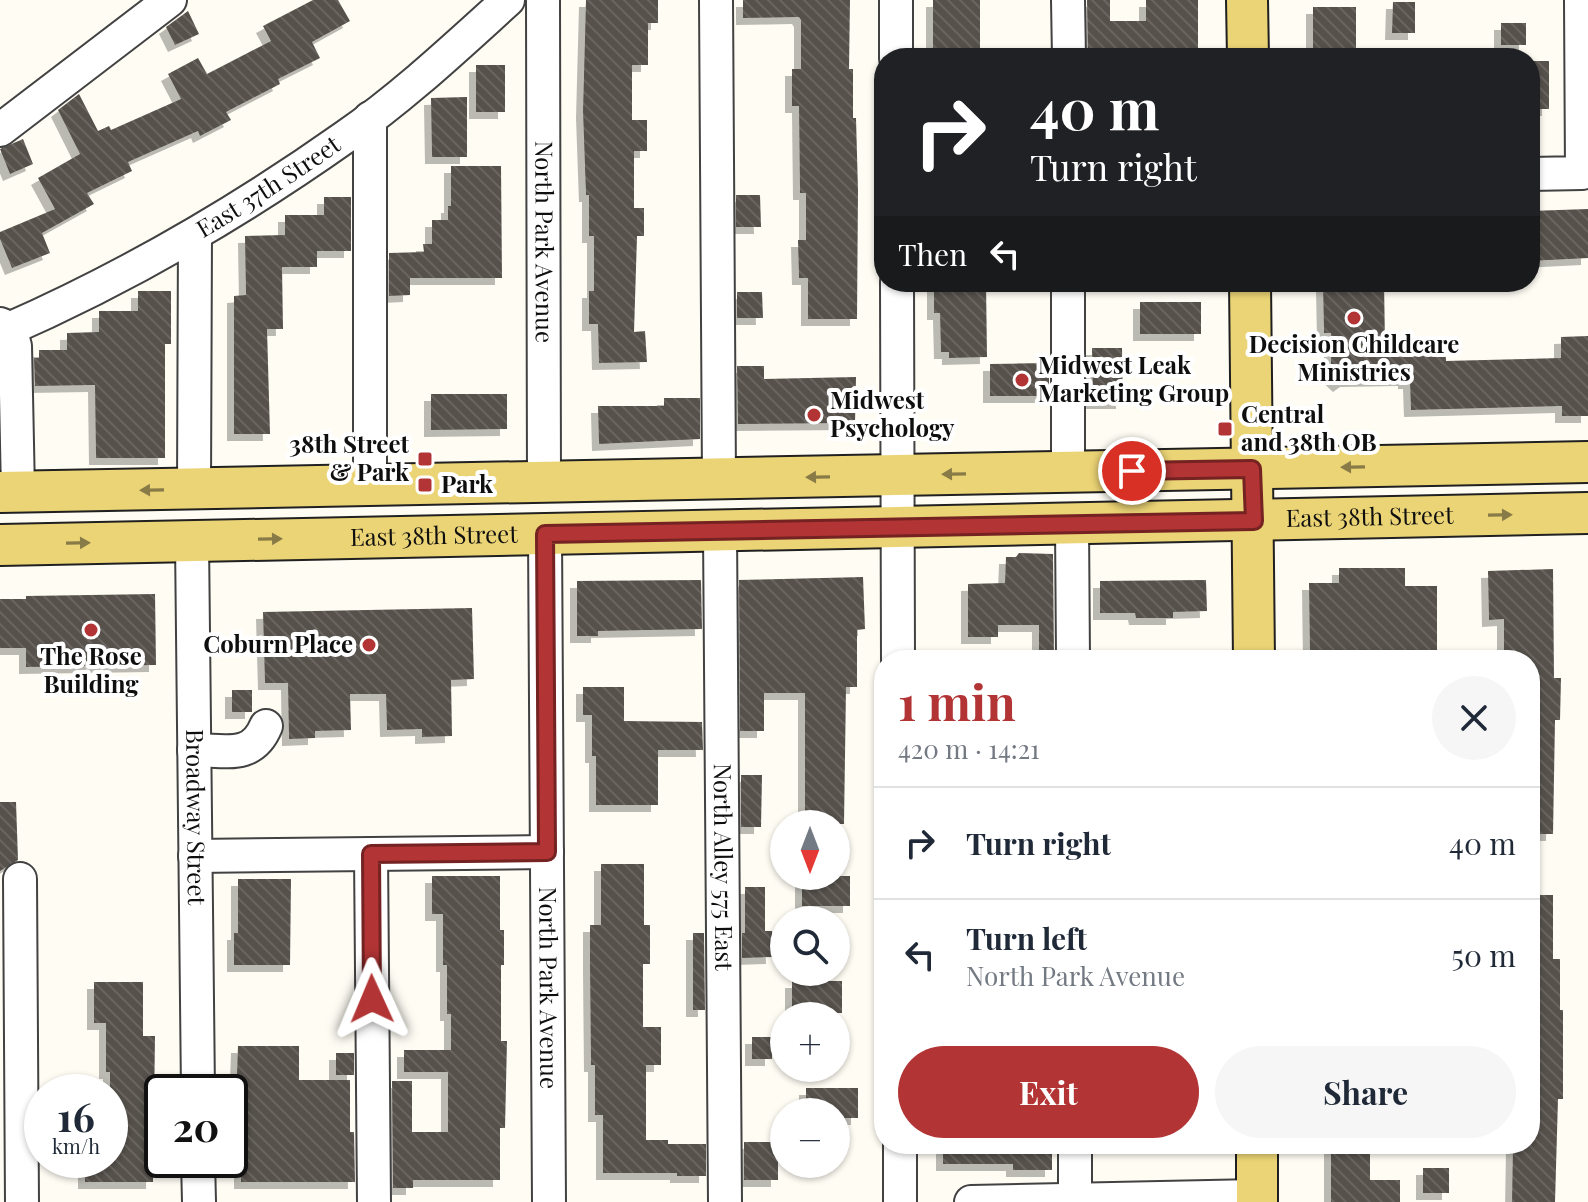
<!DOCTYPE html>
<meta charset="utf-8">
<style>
:root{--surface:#fff;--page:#f6f6f7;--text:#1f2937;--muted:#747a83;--line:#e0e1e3;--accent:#b23434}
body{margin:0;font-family:"Playfair Display",serif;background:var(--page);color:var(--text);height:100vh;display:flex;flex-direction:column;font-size:30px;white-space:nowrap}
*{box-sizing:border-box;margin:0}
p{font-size:26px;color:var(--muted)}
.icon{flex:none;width:44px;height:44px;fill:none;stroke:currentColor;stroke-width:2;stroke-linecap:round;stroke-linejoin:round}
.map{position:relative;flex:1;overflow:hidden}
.panel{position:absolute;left:874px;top:650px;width:666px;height:504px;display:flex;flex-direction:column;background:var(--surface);border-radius:32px;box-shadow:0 2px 6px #0004}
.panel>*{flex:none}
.top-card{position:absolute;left:874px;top:48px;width:666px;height:244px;border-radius:32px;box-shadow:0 2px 6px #0004;background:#202124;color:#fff;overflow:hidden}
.needle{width:52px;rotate:180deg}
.controls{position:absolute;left:770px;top:810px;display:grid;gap:16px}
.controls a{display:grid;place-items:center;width:80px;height:80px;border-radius:50%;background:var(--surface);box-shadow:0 2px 6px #0004;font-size:40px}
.speed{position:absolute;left:24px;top:1074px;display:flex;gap:16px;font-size:40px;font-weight:700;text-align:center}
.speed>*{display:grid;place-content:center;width:104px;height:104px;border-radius:50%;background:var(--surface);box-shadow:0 2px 6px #0004;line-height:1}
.speed small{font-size:20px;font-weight:400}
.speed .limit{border:4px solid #111;border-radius:12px;background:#fff;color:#111}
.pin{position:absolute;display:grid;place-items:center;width:68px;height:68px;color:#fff;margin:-34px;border:4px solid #fff;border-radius:50%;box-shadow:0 2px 8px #0007}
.me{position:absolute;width:88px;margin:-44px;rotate:359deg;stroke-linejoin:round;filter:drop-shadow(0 0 6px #0008)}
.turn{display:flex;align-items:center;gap:28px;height:168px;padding:0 24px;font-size:36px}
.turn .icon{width:104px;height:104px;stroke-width:2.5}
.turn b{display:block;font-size:56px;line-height:68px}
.then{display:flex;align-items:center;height:76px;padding:0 24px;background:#0003;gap:16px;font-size:30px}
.round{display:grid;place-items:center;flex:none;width:84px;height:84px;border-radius:42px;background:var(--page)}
.head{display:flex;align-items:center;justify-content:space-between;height:136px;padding:0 24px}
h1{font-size:48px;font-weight:700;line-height:60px;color:var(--accent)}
.button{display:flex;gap:16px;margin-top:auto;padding:16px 24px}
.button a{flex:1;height:92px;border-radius:48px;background:var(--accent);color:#fff;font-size:32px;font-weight:700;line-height:92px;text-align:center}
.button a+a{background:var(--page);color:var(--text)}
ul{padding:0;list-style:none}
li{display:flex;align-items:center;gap:24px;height:112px;padding:0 24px;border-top:2px solid var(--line)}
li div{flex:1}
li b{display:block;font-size:30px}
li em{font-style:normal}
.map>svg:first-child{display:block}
.building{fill:url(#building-back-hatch);filter:url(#shadow)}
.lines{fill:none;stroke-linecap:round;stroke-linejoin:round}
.minor-casing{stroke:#424242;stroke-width:36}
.major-casing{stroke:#202020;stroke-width:44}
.minor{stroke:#fff;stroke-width:32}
.major{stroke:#ebd475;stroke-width:40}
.oneway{fill:#887b47}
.route-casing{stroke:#742222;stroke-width:20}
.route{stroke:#b23434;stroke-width:14}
.poi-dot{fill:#b23434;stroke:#fff;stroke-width:3}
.labels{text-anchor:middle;stroke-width:8;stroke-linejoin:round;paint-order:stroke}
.street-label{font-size:24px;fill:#0f0f0f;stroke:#fff}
.poi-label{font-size:24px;font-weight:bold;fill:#0f0f0f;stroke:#fff;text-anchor:start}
</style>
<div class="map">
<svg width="1588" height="1202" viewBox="0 0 1588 1202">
<defs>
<pattern id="building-back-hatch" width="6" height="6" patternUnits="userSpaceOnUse" patternTransform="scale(2)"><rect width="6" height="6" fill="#57514c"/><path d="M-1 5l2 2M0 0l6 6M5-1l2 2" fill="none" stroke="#6a6561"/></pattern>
<filter id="shadow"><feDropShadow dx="-7" dy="7" stdDeviation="0" flood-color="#0004"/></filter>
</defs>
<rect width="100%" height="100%" fill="#fefcf3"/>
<path class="building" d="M313,0H338L350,21L312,42L320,58L278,79L280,84L226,112L231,120L200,136L198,131L128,162L132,171L87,193L94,204L42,233L50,253L12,268L0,239V232L55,209L38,178L80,154L58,110L79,94L98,131L109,126L111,130L181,99L168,74L198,58L207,74L271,41L263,26Z
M586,0H658V23H648V65H632V120H647V151H634V208H644V236H637L634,332L645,331L647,362L599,363L598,324H589V291H594V236H589V195H586L583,111Z
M743,0H850L849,69H853V118H856L858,191L857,319H808V278H799L798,240H806V193H800L799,106H792V69H801V20L799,17L743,18Z
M933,0H980V58H933Z
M1087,0H1110V21H1146V0H1198V58H1088Z
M1393,2H1415V33H1392Z
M1313,7H1356V51H1313Z
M188,11L199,34L175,45L166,27Z
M1501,23H1526V45H1501Z
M1530,61H1549V109H1530Z
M476,65H505V112H476Z
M467,97V157H432L431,98Z
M23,139L33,164L10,174L0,149Z
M451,166H501L502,278H410V295L389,296V253L424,252L423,244H432V220H448V206H451Z
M736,195H760L761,227H736Z
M324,197H351V251H317V267H282L283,329H267L270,434H234V296L246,295L245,236L285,235V215H324Z
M1588,209V258L1530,261V211Z
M1323,282H1384L1385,344L1445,343L1446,361L1561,358V337L1588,336V416H1562V406L1411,410L1410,382H1405V379L1347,380L1340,385L1325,371L1331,364V333H1324Z
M934,283H986L987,357L949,358V352H941L940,313H934Z
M138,291H171V344H165V458H96L95,385L35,386L34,358H39V350H67V333L99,332V311H138Z
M737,292H762L763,318H737Z
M1140,302H1201V334H1140Z
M1092,348H1122L1123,402H1093Z
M1049,363V396H990V364Z
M737,366H764V379L856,377L855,423L738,424Z
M431,394H507V429L431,430Z
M664,398H700V439L599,444L598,406H664Z
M1019,553L1053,554L1054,660H1039V625H998V637H968V584L1005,583L1006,557H1016Z
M1339,568H1405V586H1437V660H1323V656H1310L1309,583H1339Z
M1553,569L1554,678H1561L1560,720H1555L1553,834H1530V660H1504V619L1489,620L1488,571Z
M863,577L865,629L857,630V687H846L844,824H805V693H764V731H740L739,580Z
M701,580L702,629L598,631V636H577V581Z
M1206,580L1207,611L1173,612V618H1136L1135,613H1100V581Z
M155,594L156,665L26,667V648H0V599H26V596Z
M472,608L474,679L451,680L452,736L422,737V729L387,730L386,694H350L351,730L315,731V738L289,739L288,683H265L263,612Z
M583,687H624V721L702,722L703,750H658V805H596V756H592V715H583Z
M232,690H252V712H232Z
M741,775H762L761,827H741Z
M0,802H16L18,860L0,871Z
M601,864H644V925H650V964H643V1027H661V1065H646V1140H668V1144H706V1176H677V1173H603V1115H595V1065H591L590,964V925H601Z
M432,876H500V930H504V965H501V1041H507L505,1128H500V1180H413V1188H393L392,1081H412V1132H448V1072H404V1050H451V1014H447V965H443V914H432Z
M802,876H850V906H802Z
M238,879H291L290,965H234V933H238Z
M745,887H765V931H772L773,957L742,958V933H745Z
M1530,895H1553V959H1560V1010H1563V1099H1558L1555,1202H1512L1513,1144H1530Z
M693,933H704L705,1010H693Z
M792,981H842V1013H792Z
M94,982H143V1036H155L153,1182H85V1160H110V1072H106V1023H94Z
M752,1037H772V1059H752Z
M238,1046H299V1080H350V1132H354L355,1182H241V1130H235Z
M336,1053H354V1075H336Z
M806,1088H858V1118H836V1112H806Z
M744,1142H778V1180H744Z
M943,1144H1052V1170H1013V1164H943Z
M1331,1144H1370V1180H1400V1202H1331Z
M1423,1168H1449V1193H1423Z"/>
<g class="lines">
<defs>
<g id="minor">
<path id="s1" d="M543,0L544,482"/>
<path d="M716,0L719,479"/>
<path d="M896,0V58"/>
<path d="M1068,0L1069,58"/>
<path d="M370,118V486"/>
<path d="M0,130L170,0"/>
<path d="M1530,174L1582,173L1581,0"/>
<path d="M897,282L898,660"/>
<path d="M1068,282V472"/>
<path d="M0,324L10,328L15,346L18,492"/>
<path id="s2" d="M0,333C122,280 236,214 345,137C403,97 456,47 508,0"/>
<path d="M194,489L195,235"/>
<path d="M1072,524L1073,660"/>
<path id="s3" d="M720,531L725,1202"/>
<path id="s4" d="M545,534L549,1202"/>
<path id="s5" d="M192,541L198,1092"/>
<path d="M194,750C225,750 252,760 266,726"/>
<path d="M371,854L374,1202"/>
<path d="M195,856L547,852"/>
<path d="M20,879L22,1202"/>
<path d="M900,1144V1202"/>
<path d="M1075,1144V1202"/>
<path d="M198,1160L199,1202"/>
<path d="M971,1202L1257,1196"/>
</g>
<g id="major">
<path d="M1247,0L1248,58"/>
<path d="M1250,282L1254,660"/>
<path d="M0,492L1588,462"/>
<path id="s6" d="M0,545L1588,513"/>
<path d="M1257,1144V1202"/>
</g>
</defs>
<use href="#minor" class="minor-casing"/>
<use href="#major" class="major-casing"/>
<use href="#minor" class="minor"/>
<use href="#major" class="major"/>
</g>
<defs><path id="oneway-solid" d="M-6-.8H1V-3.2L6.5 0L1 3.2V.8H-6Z" transform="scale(2)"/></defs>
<g class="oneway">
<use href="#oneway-solid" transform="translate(1353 467) rotate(179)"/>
<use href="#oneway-solid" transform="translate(954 474) rotate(179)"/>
<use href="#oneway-solid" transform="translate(818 477) rotate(179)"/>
<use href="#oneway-solid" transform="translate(152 490) rotate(179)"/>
<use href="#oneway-solid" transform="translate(1500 515) rotate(-1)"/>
<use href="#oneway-solid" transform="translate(270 539) rotate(-1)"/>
<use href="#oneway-solid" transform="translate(78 543) rotate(-1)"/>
</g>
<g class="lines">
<defs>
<path id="route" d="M372,999L371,854L547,852L545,534L1254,521L1252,469L1132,471"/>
</defs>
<use href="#route" class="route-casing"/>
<use href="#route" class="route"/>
</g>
<g class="poi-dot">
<circle cx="1354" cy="318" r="8"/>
<circle cx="1022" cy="380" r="8"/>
<circle cx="814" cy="415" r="8"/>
<rect x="1217" y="421" width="16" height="16" rx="4"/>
<rect x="417" y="451" width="16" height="16" rx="4"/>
<rect x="417" y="477" width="16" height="16" rx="4"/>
<circle cx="91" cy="630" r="8"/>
<circle cx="369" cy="645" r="8"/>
</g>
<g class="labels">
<g class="street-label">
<text dy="8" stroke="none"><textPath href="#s2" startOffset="306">East 37th Street</textPath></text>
<text dy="8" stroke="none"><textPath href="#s1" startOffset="242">North Park Avenue</textPath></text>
<text dy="8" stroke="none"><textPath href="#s6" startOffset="1370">East 38th Street</textPath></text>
<text dy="8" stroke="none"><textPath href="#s6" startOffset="434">East 38th Street</textPath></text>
<text dy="8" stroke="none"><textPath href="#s5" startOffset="276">Broadway Street</textPath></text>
<text dy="8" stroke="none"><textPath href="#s3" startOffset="336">North Alley 575 East</textPath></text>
<text dy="8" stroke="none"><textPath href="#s4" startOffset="454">North Park Avenue</textPath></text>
</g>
<g class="poi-label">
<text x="1354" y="353" text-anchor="middle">Decision Childcare<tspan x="1354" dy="28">Ministries</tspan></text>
<text x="1038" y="374">Midwest Leak<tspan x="1038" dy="28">Marketing Group</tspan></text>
<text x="830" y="409">Midwest<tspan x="830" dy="28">Psychology</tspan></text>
<text x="1241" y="423">Central<tspan x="1241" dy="28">and 38th OB</tspan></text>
<text x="409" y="453" text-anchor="end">38th Street<tspan x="409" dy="28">&amp; Park</tspan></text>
<text x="441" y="493">Park</text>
<text x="353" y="653" text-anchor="end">Coburn Place</text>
<text x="91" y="665" text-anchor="middle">The Rose<tspan x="91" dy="28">Building</tspan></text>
</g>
</g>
</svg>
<div class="controls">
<a><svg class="needle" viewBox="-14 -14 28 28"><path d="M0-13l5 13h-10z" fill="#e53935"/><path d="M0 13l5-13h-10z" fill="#747a83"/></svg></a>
<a><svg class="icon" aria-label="search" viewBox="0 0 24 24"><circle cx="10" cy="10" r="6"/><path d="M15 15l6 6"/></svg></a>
<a>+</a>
<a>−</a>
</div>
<div class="speed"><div>16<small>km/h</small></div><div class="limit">20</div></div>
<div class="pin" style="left:1132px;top:471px;background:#d93025"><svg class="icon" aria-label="arrive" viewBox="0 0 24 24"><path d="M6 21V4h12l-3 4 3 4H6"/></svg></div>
<svg class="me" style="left:372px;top:999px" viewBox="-20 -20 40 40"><path d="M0-17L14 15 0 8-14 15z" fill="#b23434" stroke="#fff" stroke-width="4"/></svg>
<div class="top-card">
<div class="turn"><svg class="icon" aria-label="right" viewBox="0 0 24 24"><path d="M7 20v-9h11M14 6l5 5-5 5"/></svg><div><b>40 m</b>Turn right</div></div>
<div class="then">Then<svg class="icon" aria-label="left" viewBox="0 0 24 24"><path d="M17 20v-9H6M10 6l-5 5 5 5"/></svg></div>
</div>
<section class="panel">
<div class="head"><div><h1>1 min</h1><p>420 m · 14:21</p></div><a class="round"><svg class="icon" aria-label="close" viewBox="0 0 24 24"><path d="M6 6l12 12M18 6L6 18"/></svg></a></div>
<ul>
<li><svg class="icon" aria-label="right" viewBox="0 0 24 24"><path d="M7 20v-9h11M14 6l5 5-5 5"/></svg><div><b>Turn right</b></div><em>40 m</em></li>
<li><svg class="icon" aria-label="left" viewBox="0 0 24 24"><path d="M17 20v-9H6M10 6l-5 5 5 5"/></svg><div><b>Turn left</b><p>North Park Avenue</p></div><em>50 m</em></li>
</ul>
<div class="button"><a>Exit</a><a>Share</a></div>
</section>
</div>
